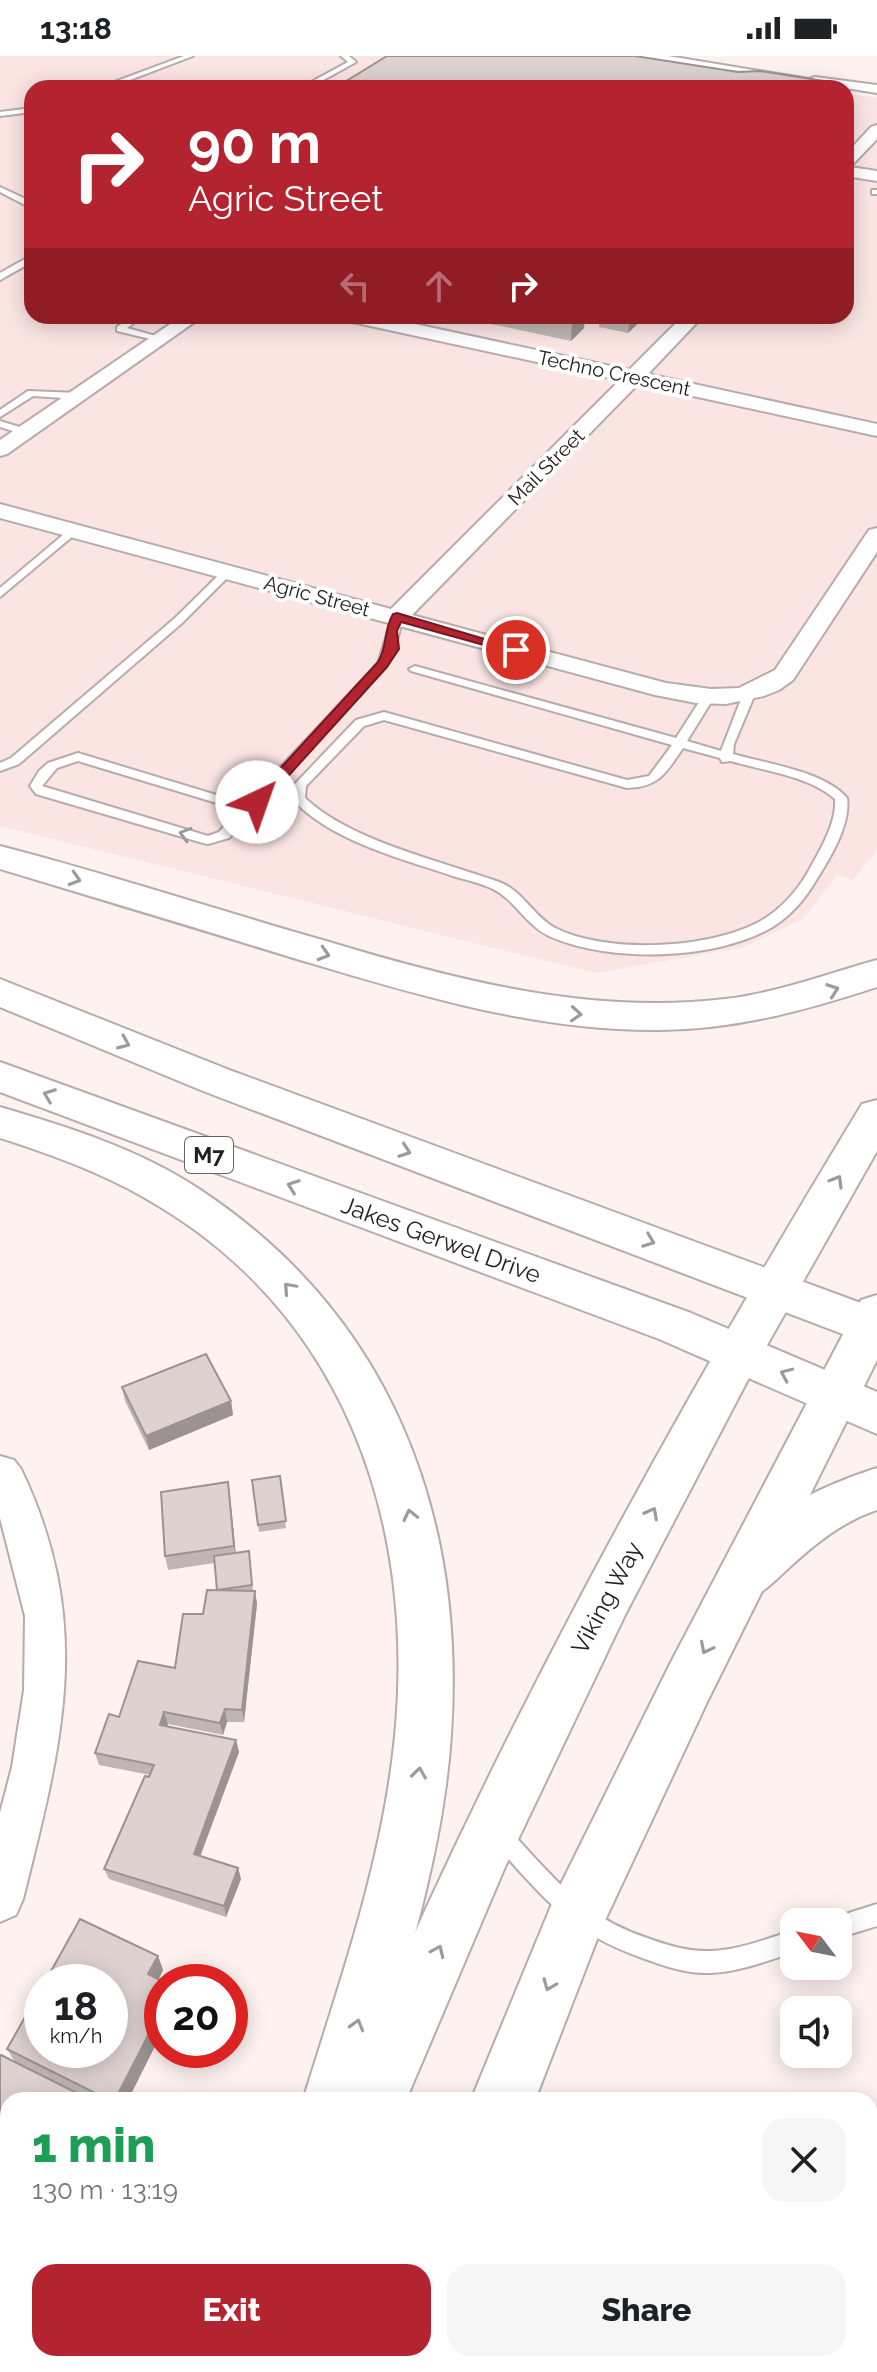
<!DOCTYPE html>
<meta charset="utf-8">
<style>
:root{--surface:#fff;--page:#f6f6f6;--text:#202124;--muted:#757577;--accent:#b42330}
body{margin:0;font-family:Raleway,sans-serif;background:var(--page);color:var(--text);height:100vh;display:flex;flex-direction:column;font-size:30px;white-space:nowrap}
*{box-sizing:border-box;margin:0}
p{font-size:26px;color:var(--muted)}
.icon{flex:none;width:44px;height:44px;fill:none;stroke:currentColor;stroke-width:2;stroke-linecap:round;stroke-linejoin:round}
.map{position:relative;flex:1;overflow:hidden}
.side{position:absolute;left:0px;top:2036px;width:878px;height:280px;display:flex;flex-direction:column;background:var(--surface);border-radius:24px 24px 0 0;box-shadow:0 4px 20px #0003}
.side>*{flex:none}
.top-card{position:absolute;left:24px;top:24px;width:830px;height:244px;border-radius:24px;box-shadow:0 4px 20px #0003;background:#b42330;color:#fff;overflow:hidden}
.needle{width:52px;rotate:302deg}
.controls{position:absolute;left:780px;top:1852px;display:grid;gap:16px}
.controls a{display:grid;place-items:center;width:72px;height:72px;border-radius:16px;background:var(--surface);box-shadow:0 4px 20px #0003;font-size:40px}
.speed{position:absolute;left:24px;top:1908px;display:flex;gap:16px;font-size:40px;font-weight:700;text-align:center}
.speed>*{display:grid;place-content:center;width:104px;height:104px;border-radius:50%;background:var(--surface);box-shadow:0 4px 20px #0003;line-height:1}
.speed small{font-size:20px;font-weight:400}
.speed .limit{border:12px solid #d22;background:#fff;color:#111}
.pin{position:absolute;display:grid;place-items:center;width:68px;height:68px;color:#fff;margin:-34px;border:4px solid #fff;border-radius:50%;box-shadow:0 2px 8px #0007}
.me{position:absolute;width:88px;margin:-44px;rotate:42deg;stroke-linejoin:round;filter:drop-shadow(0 0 6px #0008)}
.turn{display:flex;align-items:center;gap:28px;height:168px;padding:0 32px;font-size:36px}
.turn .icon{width:104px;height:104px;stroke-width:2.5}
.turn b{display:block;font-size:56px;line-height:68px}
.lanes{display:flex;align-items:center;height:76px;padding:0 32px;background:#0003;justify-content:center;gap:40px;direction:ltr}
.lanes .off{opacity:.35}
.round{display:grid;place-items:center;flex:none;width:84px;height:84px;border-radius:24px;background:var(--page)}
.summary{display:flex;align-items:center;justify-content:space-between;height:136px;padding:0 32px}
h1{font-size:48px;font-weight:800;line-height:60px;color:#1e9e55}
.button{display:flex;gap:16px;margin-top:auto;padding:16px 32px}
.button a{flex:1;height:92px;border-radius:24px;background:var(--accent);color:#fff;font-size:32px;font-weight:800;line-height:92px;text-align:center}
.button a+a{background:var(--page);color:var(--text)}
.status{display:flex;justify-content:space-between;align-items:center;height:56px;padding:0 40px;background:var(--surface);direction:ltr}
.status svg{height:22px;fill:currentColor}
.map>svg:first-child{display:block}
.built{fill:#fae5e3}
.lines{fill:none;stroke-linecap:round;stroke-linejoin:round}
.service-casing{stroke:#b7acab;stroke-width:4}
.minor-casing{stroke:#b7acab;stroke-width:4}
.secondary-casing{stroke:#b7acab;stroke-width:4}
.trunk-casing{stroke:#b7acab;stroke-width:4}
.service{fill:#fff;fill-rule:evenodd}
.minor{fill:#fff;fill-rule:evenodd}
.secondary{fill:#fff;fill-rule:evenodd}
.trunk{fill:#fff;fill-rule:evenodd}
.wall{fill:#bfb5b4}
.shaded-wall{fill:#9b9392}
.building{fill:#ded2d1;stroke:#9b9392;stroke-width:2}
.oneway{stroke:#9c9b9b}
.route{fill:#b42330;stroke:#75171f;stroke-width:2}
.labels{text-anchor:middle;stroke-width:8;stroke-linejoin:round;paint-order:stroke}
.far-street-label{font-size:20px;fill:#242020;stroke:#fff}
.shield{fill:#fff;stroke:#666363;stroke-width:2}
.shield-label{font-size:22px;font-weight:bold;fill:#242020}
.street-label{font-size:24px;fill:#242020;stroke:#fff}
</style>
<div class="status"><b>13:18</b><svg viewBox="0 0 49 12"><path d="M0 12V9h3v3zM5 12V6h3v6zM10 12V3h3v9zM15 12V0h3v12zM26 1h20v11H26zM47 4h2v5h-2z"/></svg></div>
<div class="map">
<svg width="877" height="2316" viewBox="0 0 877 2316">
<rect width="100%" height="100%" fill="#fef2f1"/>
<path class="built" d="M0,0H609L812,32H32V260H846V37L877,42V795L853,824L837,819L803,863L742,892L595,917L0,770Z"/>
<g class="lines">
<defs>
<path id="service" d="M184,0H193L109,32H98Z
M341,0H349L356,6L309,32H300L348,6Z
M32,52V56L0,60V56Z
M0,131L32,146V155L27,150L0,136Z
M872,134H877V138H872Z
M32,199V206L0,224V217Z
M133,260H143L127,272L163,282V286L117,275V271Z
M28,335L79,337L84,340L79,343L33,340L0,361V354Z
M0,365L29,374L31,376L26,379L0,371Z
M70,473L79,475L0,541V532Z
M224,514L233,516L182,567L19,708L0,715V707L11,702L174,563Z
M397,558L403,561L394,596L387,610L229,782L208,788L203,787L36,738L30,730L39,715L48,707L78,697L246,748L378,607L393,559ZM78,705L240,754L219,776L208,780L42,730L57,712Z
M415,610L676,682L703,640H711L713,643L687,685L721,695L743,638L745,635H753L755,638L734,688L733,698C767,708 824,715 847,742C851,769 829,804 815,826C805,843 791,859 774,870C718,905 608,907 549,880C527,870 515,844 493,833C481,827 466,824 453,820C400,802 335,786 295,746L294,729L356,664L384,656L627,724L649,720L672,689L411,615L409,613ZM384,664L627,732C659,731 666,717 683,692L720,702L722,706L731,705C764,715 809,720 835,743C837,767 819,796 808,816C796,837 778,856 757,867C706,893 607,898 555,872C534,861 522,834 499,826C441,805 350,785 305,742L306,730L364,670Z
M500,1769L507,1772C555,1822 581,1861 650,1883C670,1890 690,1896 711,1895C739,1894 767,1883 794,1874V1896C767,1905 739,1916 711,1917C691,1918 670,1912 651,1905C570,1878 548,1846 493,1786L490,1779L493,1772Z
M877,1848V1870L838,1882V1866H829L830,1863Z"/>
<path id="minor" d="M635,0H668L809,23L815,21L877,29V37L846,32H808L642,4Z
M877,69V83L850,111L877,115V125L846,120V98L871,71Z
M182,260H203L7,398L0,400V384Z
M343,260H378L629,314L683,260H703L648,318L877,368V380L638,328L412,559L666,627L711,633L739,632L775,614L869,474L877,472V496L793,624L779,634L764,640L726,648L696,647L655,639L0,462V448L391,553L620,324L352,266Z
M0,1400L14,1404L21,1413C95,1568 62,1687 23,1843L16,1859L0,1866V1757L12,1711L24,1634L25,1560L0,1462Z"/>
<path id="secondary" d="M877,1044V1095L754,1312L625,1559L505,1811L406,2044H342C486,1697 667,1369 862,1048Z
M877,1239V1304L708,1644L601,1873L535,2044H471L556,1838L670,1608L861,1244Z
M362,2308H432L429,2316H359Z"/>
<path id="trunk" d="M0,790C109,818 217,854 326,885C455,924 589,959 725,943C777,937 826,918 877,904V931C804,955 730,975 652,974C528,974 408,936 290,901C194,871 97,842 0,813Z
M0,923L232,1015L877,1253V1291L203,1035L0,951Z
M0,1006L691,1257L877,1336V1378L659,1283L0,1036Z
M0,1051C68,1071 139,1093 199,1133C389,1258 466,1456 451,1679C443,1803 401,1925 367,2044H303C340,1925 383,1804 395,1680C416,1463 343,1254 145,1142C100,1116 50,1098 0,1082Z
M877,1412V1454C844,1465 817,1486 792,1509C775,1524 764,1538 742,1546L724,1539L716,1523C743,1466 820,1430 877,1412Z
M229,2308H299L296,2316H228Z"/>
</defs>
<use href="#service" class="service-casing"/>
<use href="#minor" class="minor-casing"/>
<use href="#secondary" class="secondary-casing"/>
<use href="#trunk" class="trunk-casing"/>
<use href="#service" class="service"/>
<use href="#minor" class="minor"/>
<use href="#secondary" class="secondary"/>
<use href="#trunk" class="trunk"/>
</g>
<path class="wall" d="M463,260H585L584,272L571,285L463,262Z
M600,260H646L628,277L599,271Z
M122,1331L231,1345L233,1359L149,1394L125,1345Z
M280,1420L286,1472L259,1476L252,1424Z
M230,1440L236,1497L249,1495L253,1535H255L257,1548L244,1666H227L223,1679L168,1668L167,1670L236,1684L239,1696L200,1800L238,1812L241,1823L226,1861L109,1823L104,1813L150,1719L99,1709L95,1697L119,1661L175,1612L217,1534L214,1507L168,1514L165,1500Z
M80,1863L158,1900L163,1914L158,1923L164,1926H162V1976L128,2044H91L54,2026L91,2044H8V2161L0,2176V2001L1,1999L15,2006L7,1993L42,1931V1994H110V1926H45Z
M877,2095V2126L870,2121V2111Z
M877,2127V2311L874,2313L867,2308H870V2135Z"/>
<path class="shaded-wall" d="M578,260H585L584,272L571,285L572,266Z
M630,260H646L628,277Z
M231,1345L233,1359L149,1394L146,1380Z
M228,1426L230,1440L236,1503L234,1490Z
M255,1535L257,1548L244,1666L242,1654Z
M225,1653L227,1666L223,1679L220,1667Z
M164,1656L168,1668L163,1681L160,1669Z
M236,1684L239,1696L197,1809L194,1798Z
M238,1812L241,1823L226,1861L224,1850Z
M158,1900L163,1914L154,1933L148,1918Z
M162,1952V1976L128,2044H115Z
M3,2151L8,2157V2161L0,2176V2156Z"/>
<path class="building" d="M387,0H635L738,16L761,15L824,25L815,32H335Z
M541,260H578L572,266Z
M206,1298L231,1345L146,1380L122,1331Z
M280,1420L286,1465L258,1469L252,1424Z
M228,1426L234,1490L165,1500L161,1436Z
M249,1495L252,1529L217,1534L214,1500Z
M207,1534L255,1535L242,1654L225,1653L220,1667L164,1656L160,1669L236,1684L194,1798L238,1812L224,1850L104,1813L145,1720L149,1721L154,1709L95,1697L109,1658L119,1661L138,1605L175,1612L183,1558H203Z
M80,1863L158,1900L148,1918L164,1926H162V1952L115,2044H109L7,1993L42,1931V1994H110V1926H45Z
M1,1999L91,2044H8V2154L3,2151L0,2156V2001Z
M877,2127V2300L870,2295V2290L872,2284L870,2282V2142Z"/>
<defs><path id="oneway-chevron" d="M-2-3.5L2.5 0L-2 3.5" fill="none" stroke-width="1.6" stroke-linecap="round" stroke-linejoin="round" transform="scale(2)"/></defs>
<g class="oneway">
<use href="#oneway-chevron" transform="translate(185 778) rotate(-164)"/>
<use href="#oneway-chevron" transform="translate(75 823) rotate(17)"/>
<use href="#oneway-chevron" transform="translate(324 898) rotate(17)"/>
<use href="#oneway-chevron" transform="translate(833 934) rotate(-19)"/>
<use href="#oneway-chevron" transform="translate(576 958) rotate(4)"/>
<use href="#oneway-chevron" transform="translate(124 987) rotate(23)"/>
<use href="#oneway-chevron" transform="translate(49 1039) rotate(-159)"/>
<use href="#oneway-chevron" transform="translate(405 1095) rotate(19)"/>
<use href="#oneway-chevron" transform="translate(837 1125) rotate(-59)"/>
<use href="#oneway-chevron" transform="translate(293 1130) rotate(-160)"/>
<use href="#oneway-chevron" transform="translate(649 1185) rotate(21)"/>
<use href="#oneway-chevron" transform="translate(289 1232) rotate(-132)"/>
<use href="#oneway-chevron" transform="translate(786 1318) rotate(-156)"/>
<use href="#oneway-chevron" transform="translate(652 1457) rotate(-62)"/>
<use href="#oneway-chevron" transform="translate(410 1459) rotate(-103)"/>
<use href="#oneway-chevron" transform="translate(706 1592) rotate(117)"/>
<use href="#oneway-chevron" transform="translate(419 1717) rotate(-82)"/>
<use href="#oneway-chevron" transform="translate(438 1895) rotate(-66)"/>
<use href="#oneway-chevron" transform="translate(549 1929) rotate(112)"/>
<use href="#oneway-chevron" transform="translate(357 1969) rotate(-74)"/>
</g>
<path class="route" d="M397,557L522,594L516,598L401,566L397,575L399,593L387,611L262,749H252V743L378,606C388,590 383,575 393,558Z"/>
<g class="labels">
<g class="far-street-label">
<text transform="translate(614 317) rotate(12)" y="7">Techno Crescent</text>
<text transform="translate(546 411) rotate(-45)" y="7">Mail Street</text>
<text transform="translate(317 540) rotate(15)" y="7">Agric Street</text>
</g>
<rect class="shield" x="185" y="1081" width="48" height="36" rx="6"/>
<g class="shield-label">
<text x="209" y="1107">M7</text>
</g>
<g class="street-label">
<text transform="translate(441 1184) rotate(20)" y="8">Jakes Gerwel Drive</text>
<text transform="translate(607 1542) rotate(-62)" y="8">Viking Way</text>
</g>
</g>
</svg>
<div class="controls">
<a><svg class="needle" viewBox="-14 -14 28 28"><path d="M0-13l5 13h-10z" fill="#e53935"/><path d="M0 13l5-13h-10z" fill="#757577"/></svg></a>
<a><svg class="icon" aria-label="sound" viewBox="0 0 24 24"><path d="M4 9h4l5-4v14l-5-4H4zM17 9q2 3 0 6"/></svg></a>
</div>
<div class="speed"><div>18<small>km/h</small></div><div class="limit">20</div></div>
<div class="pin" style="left:516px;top:594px;background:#d93025"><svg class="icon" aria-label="arrive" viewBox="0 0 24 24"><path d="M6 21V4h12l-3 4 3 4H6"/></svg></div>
<svg class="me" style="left:257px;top:746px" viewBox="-20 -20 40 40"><circle r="19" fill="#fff"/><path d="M0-13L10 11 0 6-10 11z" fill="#b42330"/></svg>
<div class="top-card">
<div class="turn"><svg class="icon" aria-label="right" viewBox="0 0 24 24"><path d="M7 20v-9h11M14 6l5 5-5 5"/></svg><div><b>90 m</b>Agric Street</div></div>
<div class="lanes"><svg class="icon off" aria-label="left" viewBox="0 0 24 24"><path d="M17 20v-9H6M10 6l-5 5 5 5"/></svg><svg class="icon off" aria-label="ahead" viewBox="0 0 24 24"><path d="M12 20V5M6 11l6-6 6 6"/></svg><svg class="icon" aria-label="right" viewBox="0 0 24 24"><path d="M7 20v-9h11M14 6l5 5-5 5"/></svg></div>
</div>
<section class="side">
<div class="summary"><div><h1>1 min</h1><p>130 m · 13:19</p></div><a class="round"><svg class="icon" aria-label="close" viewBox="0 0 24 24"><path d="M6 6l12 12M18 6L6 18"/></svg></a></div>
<div class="button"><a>Exit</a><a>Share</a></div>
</section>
</div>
